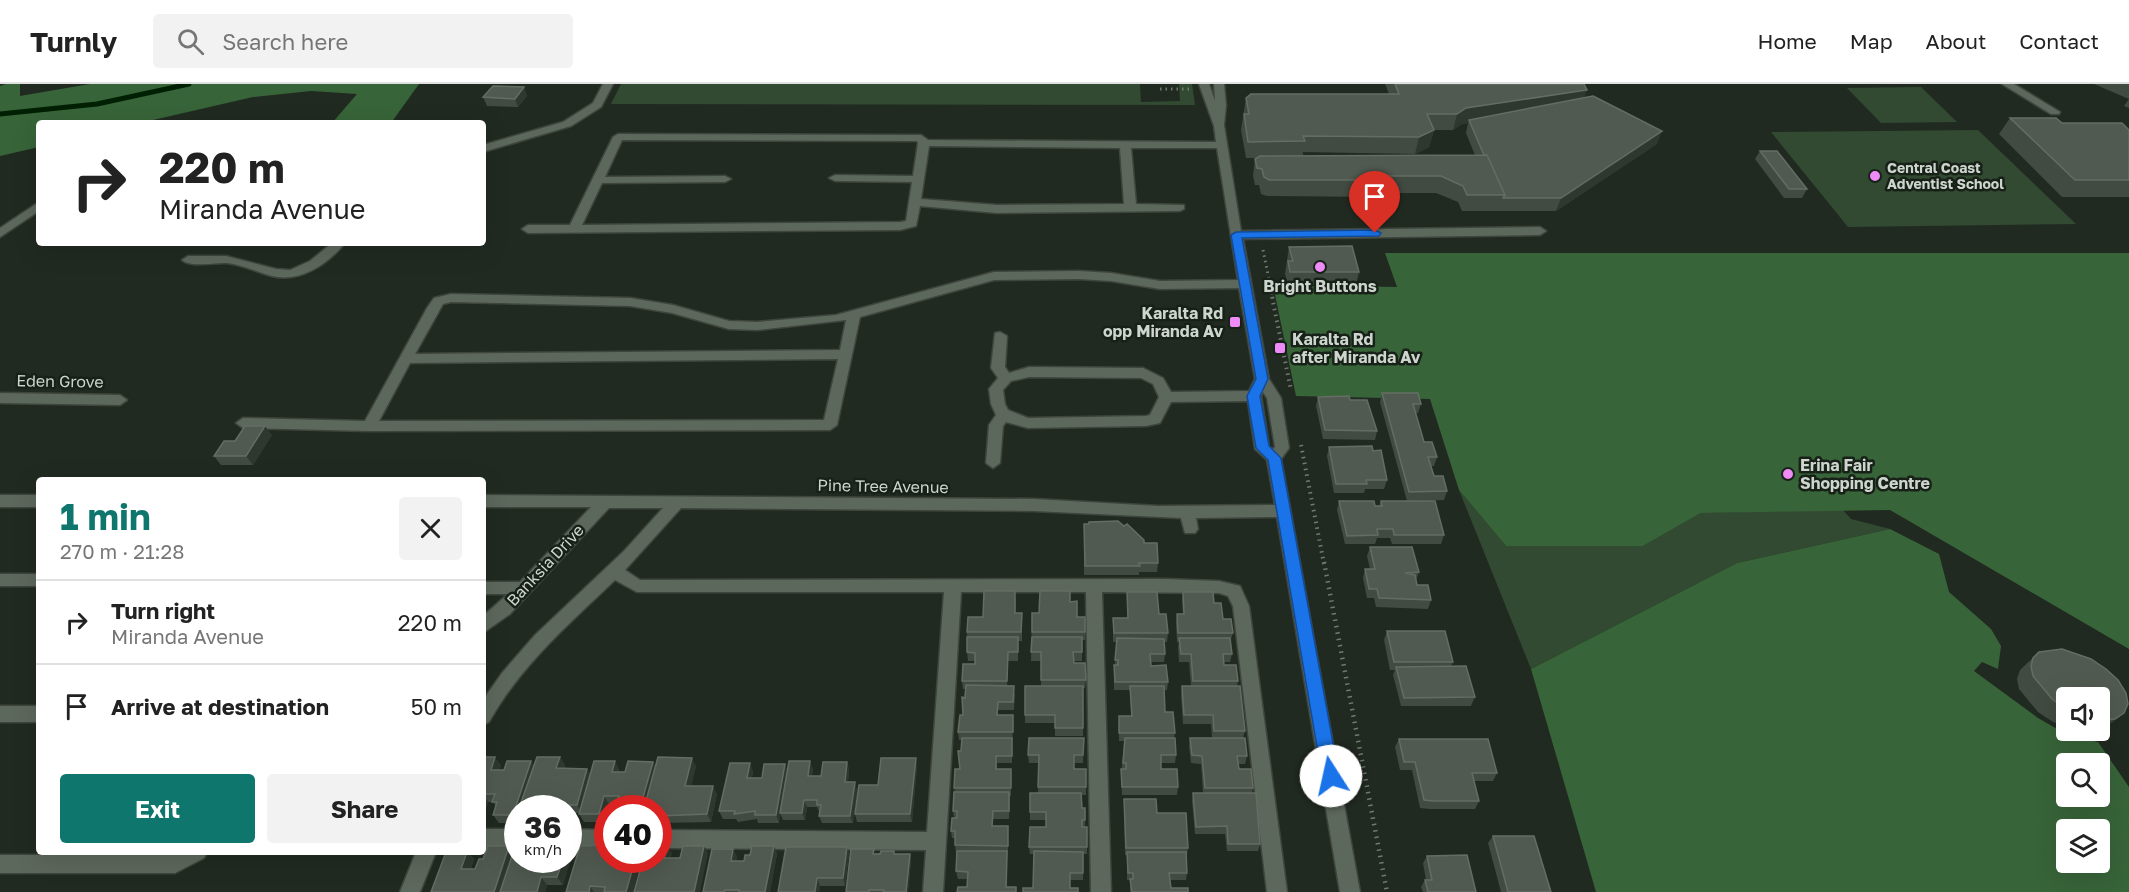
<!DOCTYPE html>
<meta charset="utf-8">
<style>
:root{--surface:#fff;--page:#f2f2f2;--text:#222;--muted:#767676;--line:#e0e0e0;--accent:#0f766e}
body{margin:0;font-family:"Golos Text",sans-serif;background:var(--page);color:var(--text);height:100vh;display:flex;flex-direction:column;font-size:22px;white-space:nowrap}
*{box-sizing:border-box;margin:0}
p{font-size:20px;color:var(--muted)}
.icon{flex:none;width:33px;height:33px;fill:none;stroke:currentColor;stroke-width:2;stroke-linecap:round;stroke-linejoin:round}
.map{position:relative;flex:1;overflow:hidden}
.side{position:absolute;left:36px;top:393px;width:450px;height:378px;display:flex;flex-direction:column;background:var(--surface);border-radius:6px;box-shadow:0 6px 24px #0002}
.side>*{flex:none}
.guide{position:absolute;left:36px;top:36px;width:450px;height:126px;border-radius:6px;box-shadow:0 6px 24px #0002;background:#fff;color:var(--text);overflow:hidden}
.fabs{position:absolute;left:2056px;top:603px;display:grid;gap:12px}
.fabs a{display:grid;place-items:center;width:54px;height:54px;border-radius:6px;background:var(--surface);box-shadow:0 6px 24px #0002;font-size:30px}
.speed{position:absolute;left:504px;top:711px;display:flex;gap:12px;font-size:30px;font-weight:700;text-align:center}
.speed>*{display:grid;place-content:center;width:78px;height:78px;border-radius:50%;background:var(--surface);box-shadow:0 6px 24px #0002;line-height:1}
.speed small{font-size:15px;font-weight:400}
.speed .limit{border:9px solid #d22;background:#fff;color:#111}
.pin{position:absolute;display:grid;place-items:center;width:51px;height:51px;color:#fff;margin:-62px -26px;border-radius:50% 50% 50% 0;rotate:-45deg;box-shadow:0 0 6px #0007}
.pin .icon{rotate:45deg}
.me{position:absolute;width:66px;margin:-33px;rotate:350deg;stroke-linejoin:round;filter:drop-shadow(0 0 4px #0008)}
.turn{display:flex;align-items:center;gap:21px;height:126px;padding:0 24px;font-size:27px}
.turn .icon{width:78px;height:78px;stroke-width:2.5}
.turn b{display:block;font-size:42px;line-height:51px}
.round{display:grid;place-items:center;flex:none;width:63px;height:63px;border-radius:6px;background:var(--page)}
.overview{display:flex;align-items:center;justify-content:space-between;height:102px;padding:0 24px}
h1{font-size:36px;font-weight:700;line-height:45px;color:var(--accent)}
.button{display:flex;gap:12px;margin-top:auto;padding:12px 24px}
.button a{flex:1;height:69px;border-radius:6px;background:var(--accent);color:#fff;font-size:24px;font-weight:700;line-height:69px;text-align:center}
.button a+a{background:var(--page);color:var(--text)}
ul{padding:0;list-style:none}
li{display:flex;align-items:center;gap:18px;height:84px;padding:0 24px;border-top:2px solid var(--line)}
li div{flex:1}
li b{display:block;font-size:22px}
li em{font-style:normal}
header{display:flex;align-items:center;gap:36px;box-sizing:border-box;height:84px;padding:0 30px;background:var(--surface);border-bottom:2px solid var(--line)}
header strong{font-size:28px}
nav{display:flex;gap:33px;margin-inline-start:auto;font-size:21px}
.search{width:420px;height:54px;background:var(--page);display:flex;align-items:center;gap:15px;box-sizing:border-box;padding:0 21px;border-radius:6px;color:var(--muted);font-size:22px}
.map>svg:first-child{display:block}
.green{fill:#324a31}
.forest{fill:#386439;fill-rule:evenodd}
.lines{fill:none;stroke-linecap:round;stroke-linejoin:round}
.stream{stroke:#002003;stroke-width:5}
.minor-casing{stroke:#3d453d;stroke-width:3}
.path-far2{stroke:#717971;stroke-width:3;stroke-dasharray:1.5 4;stroke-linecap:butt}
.path-far1{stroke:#717971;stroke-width:4;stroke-dasharray:1.5 4.5;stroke-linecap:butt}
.path{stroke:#717971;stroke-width:4.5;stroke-dasharray:1.5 5;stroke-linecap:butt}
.minor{fill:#5d685c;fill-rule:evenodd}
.wall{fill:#424b42;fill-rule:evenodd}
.shaded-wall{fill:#2e382e}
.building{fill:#515a51;stroke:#646d64;stroke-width:1.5}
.route{fill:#1a73e8;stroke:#114b97;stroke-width:1.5}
.poi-dot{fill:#ef8bf7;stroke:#172117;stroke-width:2}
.labels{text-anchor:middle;stroke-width:5;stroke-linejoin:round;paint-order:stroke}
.far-poi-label{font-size:14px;font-weight:bold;fill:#ced5ce;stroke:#172117;text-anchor:start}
.poi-label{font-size:16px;font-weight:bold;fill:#ced5ce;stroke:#172117;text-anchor:start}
.street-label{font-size:16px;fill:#ced5ce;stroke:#172117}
</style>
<header>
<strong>Turnly</strong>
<div class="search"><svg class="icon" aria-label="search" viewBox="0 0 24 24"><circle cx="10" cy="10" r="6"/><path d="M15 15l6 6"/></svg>Search here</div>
<nav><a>Home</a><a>Map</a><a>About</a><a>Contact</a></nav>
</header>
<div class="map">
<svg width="2129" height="808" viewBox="0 0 2129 808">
<rect width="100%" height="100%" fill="#212a20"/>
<path class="green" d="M621,0H1140L1141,18L1180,17L1179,0H1192L1195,21L611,20Z
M1921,3L1957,38L1881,39L1847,4Z
M1978,46L2076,140L1848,143L1771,48Z
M1459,406L1506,462H1643L1701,429L1843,426L1851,435L1890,445L1737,479L1531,585Z"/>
<path class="forest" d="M6,0H20V12L90,0H419L391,39H332L357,10L311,7L253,13L140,39H39V63L0,72V2Z
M1385,169H2129V565L1890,426L1701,429L1643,462H1506L1459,406L1430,315L1296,312L1273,201L1397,203Z
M1890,445L1939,470L1949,508L1991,545L2001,562L1998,585L1982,578L1974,587L2038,634L2066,650L2098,658L2129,703V808H1596L1531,585L1737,479ZM2067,680H2100V712H2067ZM2067,746H2100V778H2067Z"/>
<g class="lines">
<path class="stream" d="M0,30L97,20L189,0"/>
<defs>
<path id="minor" d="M603,0H613L601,23L571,42L483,68V61L563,38L593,19Z
M1199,0H1209L1215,17L1214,0H1224L1226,21L1224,41L1241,147L1540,143L1546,147L1540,151L1243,155L1269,295L1281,314L1289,364L1281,375L1360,808H1340L1277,433L1196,434L1198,445L1195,449H1185L1181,434L1034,427L681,424L625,486L640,496L1165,495L1219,497L1240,502L1249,522L1287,808H1267L1233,522L1228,512L1219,509L1102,508L1111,808H1091L1086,508H961L943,808H923L926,766L658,764V746L927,748L944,508H637L615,496C569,540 520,582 489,638L483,641V616L502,589L535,551L624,467L663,424H609L510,530L483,549V532L508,510H483V498H520L591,423H483V411L1034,415L1158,422L1275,421L1267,376L1255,365L1248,317L1171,318L1160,339L1146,342L1028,344L1006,338L1003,342L1000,379L993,384L986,379L989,341L996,331L991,320L989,305L998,294L991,284L995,249L1000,248L1007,252L1005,283L1009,289L1029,283L1143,284L1163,294L1171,308L1249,307L1255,295L1239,204L1160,205L1111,197L1079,195L994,196L860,233L837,341L830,346L369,347L243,344L236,339L243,334L365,337L427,224L434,214L451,210L630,214L673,221L729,237L757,238L836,231L994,188L1079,187L1111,189L1160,197L1238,196L1217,64H1131L1136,120L1184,121V125L1180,127L997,129L920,122L916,142L900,146L528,149L522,145L528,141H570L613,53L618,50L921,51L928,56L1216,58L1214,42ZM622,56L917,57L918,59L913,92L835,91L829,94L835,97L912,98L906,137L900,138L582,141L602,99L725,98L731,95L725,92L605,93ZM929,62L1120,64L1124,120L997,121L921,115ZM451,218L630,222L672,229L729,245L757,246L846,236L840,266L415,270L443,220ZM838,275L824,336L379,337L410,279ZM1029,293L1141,294L1153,300L1159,313L1150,331L1146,332L1028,334L1008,326L1005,320L1003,306L1011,297ZM1263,308L1267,314L1275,363L1273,365L1269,363L1261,312Z
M2002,0H2014L2060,28L2059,30H2051Z
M39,118V127L0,153V144Z
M332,159H345C328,180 300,199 272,192C257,188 243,181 227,179C215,178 190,184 182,176L188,172H226L276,185L290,186L310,177Z
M0,309L120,311L127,316L120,321L0,319Z
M0,411H39V423H0Z
M0,490H39V502H0Z
M0,622H39V638H0Z
M483,745H518V763H483Z
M568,745L608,746V764L568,763Z
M178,768H207L204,774L175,789H0V771H173Z
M416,768H436L420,808H400Z"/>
</defs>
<use href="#minor" class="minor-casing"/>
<path class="path-far2" d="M1160,5H1189
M1263,166L1273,215"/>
<path class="path-far1" d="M1272,213L1291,306
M1301,361L1324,480"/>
<path class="path" d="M1324,478L1387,808"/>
<use href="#minor" class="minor"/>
</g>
<path class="wall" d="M1385,0H1584L1587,6L1584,13L1657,60L1556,127H1462L1458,118L1436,109H1385L1383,113L1267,112L1261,110L1259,101H1255L1253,92L1255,75L1258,74H1246L1241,46L1246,14L1389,10ZM1468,39L1466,49L1475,71L1303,72V68L1415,70L1429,63L1434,46H1453L1462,40Z
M2094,0H2129V24L2124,22L2129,15Z
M524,3L527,12L518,23L487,22L483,13Z
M2010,34L2129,46V113H2062L1999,50Z
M1760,67L1807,105L1802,114H1784L1755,75Z
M1289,163L1359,188L1356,201H1288L1285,190Z
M1382,309L1421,320L1418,329H1415L1424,358L1437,373L1434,382H1431L1434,392L1447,407L1444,416L1407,417L1380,318Z
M1318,313L1350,316L1377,347L1375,356L1323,355L1316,322Z
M272,351L253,381H221L214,372L235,357Z
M1329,363L1387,396L1384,405H1365L1364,409H1334L1327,372Z
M1339,417L1375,422H1379L1381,417L1444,451L1441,460H1392L1390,454H1377L1375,460H1345L1337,426Z
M1084,440L1124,442L1144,459L1158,479L1157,488H1139V491H1084Z
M1370,463L1419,488L1416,496L1417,501L1431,516L1428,525L1376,523L1374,514H1367L1363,494L1365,485H1370L1367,472Z
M1127,508L1159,530L1168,549L1167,558H1164L1165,570L1164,578H1151V582L1168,598L1167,606H1164L1165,628L1175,649L1174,654L1176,671L1175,679H1161V685L1178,703L1177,711H1122L1121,693L1124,657H1119V632H1131L1130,606H1114V590L1117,558H1113V534H1127Z
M1183,508L1214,519L1223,535L1233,549L1230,558L1232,570L1230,578H1224V581L1238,597L1237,602L1245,647L1243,654L1247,672L1245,680H1238L1239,685L1253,704L1252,709L1260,760L1258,767H1227L1225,750H1195L1192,717L1193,709H1203L1201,680L1191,679L1189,662L1190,654H1212L1211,640H1183L1181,611L1182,602H1191L1189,578H1179L1178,563L1179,558H1177L1176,539L1177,530H1183L1182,517Z
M1016,515L1015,529L1022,538V557H1018V577H1008L1007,602L1015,610L1014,626H998V631L1013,639L1012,679H997V685H1011V712H1010L1009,735H993V742H1008V775L967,803L968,795H958L956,787L957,769H956L955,761V754H952L951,747L954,734L953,727L955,708L954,704L960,685L961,667L962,656H959L958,648L963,631L965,605H963L962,597L975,580V577H968L967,568V548L983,533Z
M1070,518L1077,533H1085V556H1082V577H1074V579L1086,596L1085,604H1083V652H1055V639H1025V631L1041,602V577H1031L1032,529H1039Z
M1387,547L1453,578L1451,582L1475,613L1471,622H1401L1393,591L1395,586H1390L1384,556Z
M2039,568L2124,629L2109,641L2099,647L2086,648L2080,646H2100V614H2067V643L2053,638L2038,628L2019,605L2017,595L2020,586Z
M1084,654L1083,679H1074V685L1086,703V711H1081L1082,724H1085V743H1087V770H1083V796H1070L1033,804L1034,770H1030L1029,763L1046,743V736H1030V709H1038L1039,679H1029L1028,671Z
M1399,655L1497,689L1493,697H1474L1479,717L1475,725H1429L1420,724L1412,686H1400L1395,663Z
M483,673L501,681L499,686H504L534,681L560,673L565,681L564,685L590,690L619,685V688H625L653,678L655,682H696L691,702L717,710L711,738L658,739V724H619L616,720H609L604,738H584L579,730V729H568V724H518V739H499L493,731L496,723L493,718H488L483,731Z
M847,678L849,686L848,698L857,706L853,739H822L819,732L820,729L817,723H807L805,736H783L780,729L779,739H758L757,735L738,738L736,735H723L719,727L753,687L752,694H762L785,680L787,687L813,685L812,692H821Z
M917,682L912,738H857L855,730L878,701Z
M1124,715L1157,729L1188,764L1187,771H1186L1187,789L1186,796H1170L1171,804L1188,808H1130V796H1127V771H1125L1124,723Z
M1493,752L1551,808H1501L1488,759Z
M602,761L633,808H566Z
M774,762L777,770L770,808H703L737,772L736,777H744L750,771Z
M847,763L849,770L845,802H820L819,808H778Z
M568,766L572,771L563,801H547L545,808H431L467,768L474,775L471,785H475L483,775L513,767L568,776Z
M894,767L895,770H910L911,777L908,808H846L875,770Z
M1427,772L1476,808H1423L1421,803L1425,796H1426L1423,779Z"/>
<path class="shaded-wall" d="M524,3L527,12L518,23L515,15Z
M1587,6L1581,22L1469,36L1468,39L1462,40L1453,46L1457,30L1466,24Z
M1434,46L1429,63L1415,70L1419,53Z
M1662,47L1657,60L1556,127L1561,114Z
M1389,92L1385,109L1383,113L1387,96Z
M265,342L272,351L253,381L246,372Z
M2124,629L2109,641L2099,647L2115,635Z
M495,673L501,681L497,694L491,686Z
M560,673L565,681L561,692L556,684Z
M692,674L696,682L689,710L685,702Z
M916,674L917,682L912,738L910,730Z
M531,677L537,685L524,724H518V737L513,731Z
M615,677L619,685L616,696L612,688Z
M810,677L813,685L811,699L808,692Z
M653,678L657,685L647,724H640Z
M847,678L849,686L847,706L845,698Z
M750,679L753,687L750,702L747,694Z
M785,680L788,688L779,739L776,731Z
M587,685L592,693L582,729L577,721Z
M855,698L857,706L853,739L850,732Z
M713,702L717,710L711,738L707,730Z
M483,711L488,718L483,731Z
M604,712L609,720L604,738L599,730Z
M804,716L807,723L805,736L802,729Z
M509,762L515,769L503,808H494Z
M667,762L672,769L669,781L664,774Z
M704,762L708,769L700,808H694Z
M774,762L777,770L770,808H765Z
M847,763L849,770L845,802L843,794Z
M733,765L737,772L734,785L731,777Z
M568,766L572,771L563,801L557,793L563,776H568Z
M1007,767L1008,775L1007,808L1006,803Z
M467,768L474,775L468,792L461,785Z
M910,770L911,777L908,808H906Z
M635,776H641L633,808H626Z
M541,793L547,801L545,808H537Z
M817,794L820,802L819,808H815Z
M590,802L594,808H589Z"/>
<path class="building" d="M1395,0H1584L1587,6L1466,24L1457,30H1427L1434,46L1419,53L1303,52L1305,57L1248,58L1244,30H1249L1246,14L1251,10H1399Z
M493,2L524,3L515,15L483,13Z
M1593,12L1662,47L1561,114H1503L1505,111L1487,71H1484L1469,36Z
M2010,34H2056L2062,39H2122L2129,46V96H2075Z
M1760,67H1777L1807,105H1789Z
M1487,71L1505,111H1467L1463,102L1441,92H1389L1387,96H1269L1264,93L1262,85L1257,84L1255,75L1260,72Z
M1352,162L1359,188H1290L1288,177H1293L1289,163Z
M1382,309H1418L1421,320H1413L1424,358H1432L1437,373H1428L1434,392H1443L1447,407L1409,408Z
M1349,312L1350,316H1367L1377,347L1325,346L1318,313Z
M245,342H265L246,372H214L224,357H235Z
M1372,362L1373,367L1381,366L1387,396H1366L1367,400H1336L1329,363Z
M1339,417H1374L1375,422H1382L1381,417H1435L1444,451H1394L1393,445H1377L1378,451L1347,452Z
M1118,437L1124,442L1127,440L1144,456V459H1157L1158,479H1139L1140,482H1085L1084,440H1089V438Z
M1370,463H1412L1419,488L1405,489L1415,491L1417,501H1428L1431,516L1379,514L1377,505H1369L1365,485H1375Z
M984,507H1015V529H1022L1021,548H967L968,533H983Z
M1040,507H1070V518L1077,517V533H1085V548H1032V529H1039Z
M1127,508H1157L1159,530H1166L1168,549H1114L1113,534H1128Z
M1183,508H1213L1214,519H1221L1223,535H1231L1233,549H1178L1177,530H1184Z
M1387,547H1445L1453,578H1394Z
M967,553H1018V568H1008L1007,597H962L963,580H975V569L967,568Z
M1032,553H1082V568H1073L1074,579H1085L1086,596H1041V568H1031Z
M1117,554L1164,555L1165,570H1150L1151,582L1166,581L1168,598H1115L1114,581H1118V576H1115Z
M1179,554H1230L1232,570H1223L1224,581H1236L1238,597H1193L1191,570H1181Z
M2062,565L2091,575L2106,585L2118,596L2126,609L2128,620L2124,629L2115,635L2101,636L2100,614H2067V626L2052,615L2033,592L2031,582L2033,574L2039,568Z
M1466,582L1475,613L1404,614L1396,583Z
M966,601L1014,602L1013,618H998L997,631H1013V648H958L960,631H963L962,613L965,614Z
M1025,602H1083V644H1055V631H1025Z
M1130,602H1164L1165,628H1173L1175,649H1119V632H1132Z
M1182,602H1240L1245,647H1214L1213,631H1184Z
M962,654H1012V672H996V685H1011V704H954L955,685H960L958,667H961Z
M1029,654H1084L1083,671H1074V685H1086V703H1038L1039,671H1028Z
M1125,654H1175L1176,671H1161V685H1177L1178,703H1122L1121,685H1126V679H1123Z
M1190,654H1245L1247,672H1237L1239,685H1251L1253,704H1205L1202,672L1192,671Z
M1399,655H1488L1497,689H1472L1479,717H1433L1424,716L1415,678H1404Z
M483,673H495L491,686H504L507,677H531L513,731H493L497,718H492L495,710H483Z
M537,673H560L556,684L587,685L577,721H562L561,724H519Z
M658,673L692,674L685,702H713L707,730L658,732V724H644Z
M881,674H916L910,730H855L859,701H878Z
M594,677H615L612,688H625L628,677L653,678L640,724H620L621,720H616L619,712H604L599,730H579Z
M789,677H810L808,692H821L823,678H847L845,698H855L850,732H819L821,721H817V716H804L802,729H780Z
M730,679H750L747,694H762L764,680H785L776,731H755V727L734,730L735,727H719Z
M954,708H1009V727H993L992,742H1008V762L955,761V747H951L952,734H957V727H953Z
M1030,709H1081L1082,724H1085V736H1082V743H1087V763H1029L1030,743H1046V728H1030Z
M1193,709H1256L1260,760H1228L1227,742L1196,743Z
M1124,715H1156L1157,729H1186L1188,764H1126Z
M1493,752H1534L1551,808H1508Z
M602,761L600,767L607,766L608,765V776H635L626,808H604L605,803L590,802L589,808H566L580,762Z
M488,762H509L494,808H431L446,768H467L461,785H475L479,775H483Z
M658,762H667L664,774H680L683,762H704L694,808H634L643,776H658Z
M752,762H774L765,808H739V806H725L724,808H703L712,765H733L731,777H744L745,771H750Z
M515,763H518V776H563L557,793H541L537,808H500Z
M786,763H847L843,794H817L815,808H778Z
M851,765H874L873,770H880L881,767H894V770H910L906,808H883L884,806H869V808H846Z
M957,767H1007L1006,803H1016V808H957L958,803H967L968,788L956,787Z
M1034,767L1083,768V789H1070V804H1078V808H1023V804H1033Z
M1127,768H1186L1187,789H1169L1171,804H1188V808H1132L1130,795H1133V789H1128Z
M1467,771L1476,808H1428L1425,796H1432L1427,772Z"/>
<path class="route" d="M1375,146L1381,149L1379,152L1242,154L1268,295L1260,312L1269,362L1281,374L1339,692L1337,697L1331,699L1325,697L1322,692L1268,376L1256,364L1247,312L1256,295L1231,151L1236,148Z"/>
<g class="poi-dot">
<circle cx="1875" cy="92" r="6"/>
<circle cx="1320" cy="183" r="6"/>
<rect x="1229" y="232" width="12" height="12" rx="3"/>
<rect x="1274" y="258" width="12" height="12" rx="3"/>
<circle cx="1788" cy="390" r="6"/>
</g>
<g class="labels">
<g class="far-poi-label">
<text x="1887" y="89">Central Coast<tspan x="1887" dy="16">Adventist School</tspan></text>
</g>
<g class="poi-label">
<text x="1320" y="208" text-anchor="middle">Bright Buttons</text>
<text x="1223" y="235" text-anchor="end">Karalta Rd<tspan x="1223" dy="18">opp Miranda Av</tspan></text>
<text x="1292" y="261">Karalta Rd<tspan x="1292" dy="18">after Miranda Av</tspan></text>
<text x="1800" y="387">Erina Fair<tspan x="1800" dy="18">Shopping Centre</tspan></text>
</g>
<g class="street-label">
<text transform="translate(60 297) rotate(1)" y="6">Eden Grove</text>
<text transform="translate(883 402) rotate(1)" y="6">Pine Tree Avenue</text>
<text transform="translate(545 481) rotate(-47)" y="6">Banksia Drive</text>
</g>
</g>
</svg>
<div class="fabs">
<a><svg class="icon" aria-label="sound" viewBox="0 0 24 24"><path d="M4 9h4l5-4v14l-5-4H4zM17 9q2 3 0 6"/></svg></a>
<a><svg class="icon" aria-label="search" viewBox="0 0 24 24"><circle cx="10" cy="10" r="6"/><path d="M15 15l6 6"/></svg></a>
<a><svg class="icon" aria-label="layers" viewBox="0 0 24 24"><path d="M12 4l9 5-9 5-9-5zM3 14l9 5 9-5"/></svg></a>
</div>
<div class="speed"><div>36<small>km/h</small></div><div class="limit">40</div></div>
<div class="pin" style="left:1375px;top:149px;background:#d93025"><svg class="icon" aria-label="arrive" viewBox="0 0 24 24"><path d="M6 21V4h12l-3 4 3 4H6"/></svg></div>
<svg class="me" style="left:1331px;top:692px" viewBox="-20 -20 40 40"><circle r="19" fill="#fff"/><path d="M0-13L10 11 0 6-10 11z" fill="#1a73e8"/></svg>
<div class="guide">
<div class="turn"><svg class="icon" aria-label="right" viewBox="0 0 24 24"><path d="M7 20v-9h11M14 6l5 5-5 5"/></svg><div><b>220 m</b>Miranda Avenue</div></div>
</div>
<section class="side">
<div class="overview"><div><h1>1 min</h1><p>270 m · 21:28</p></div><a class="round"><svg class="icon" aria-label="close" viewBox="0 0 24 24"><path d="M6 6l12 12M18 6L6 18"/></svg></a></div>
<ul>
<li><svg class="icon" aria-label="right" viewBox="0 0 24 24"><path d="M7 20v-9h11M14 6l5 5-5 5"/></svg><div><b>Turn right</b><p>Miranda Avenue</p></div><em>220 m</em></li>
<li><svg class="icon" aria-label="arrive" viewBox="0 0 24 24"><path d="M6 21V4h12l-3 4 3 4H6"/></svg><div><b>Arrive at destination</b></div><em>50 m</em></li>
</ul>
<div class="button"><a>Exit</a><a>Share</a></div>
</section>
</div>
